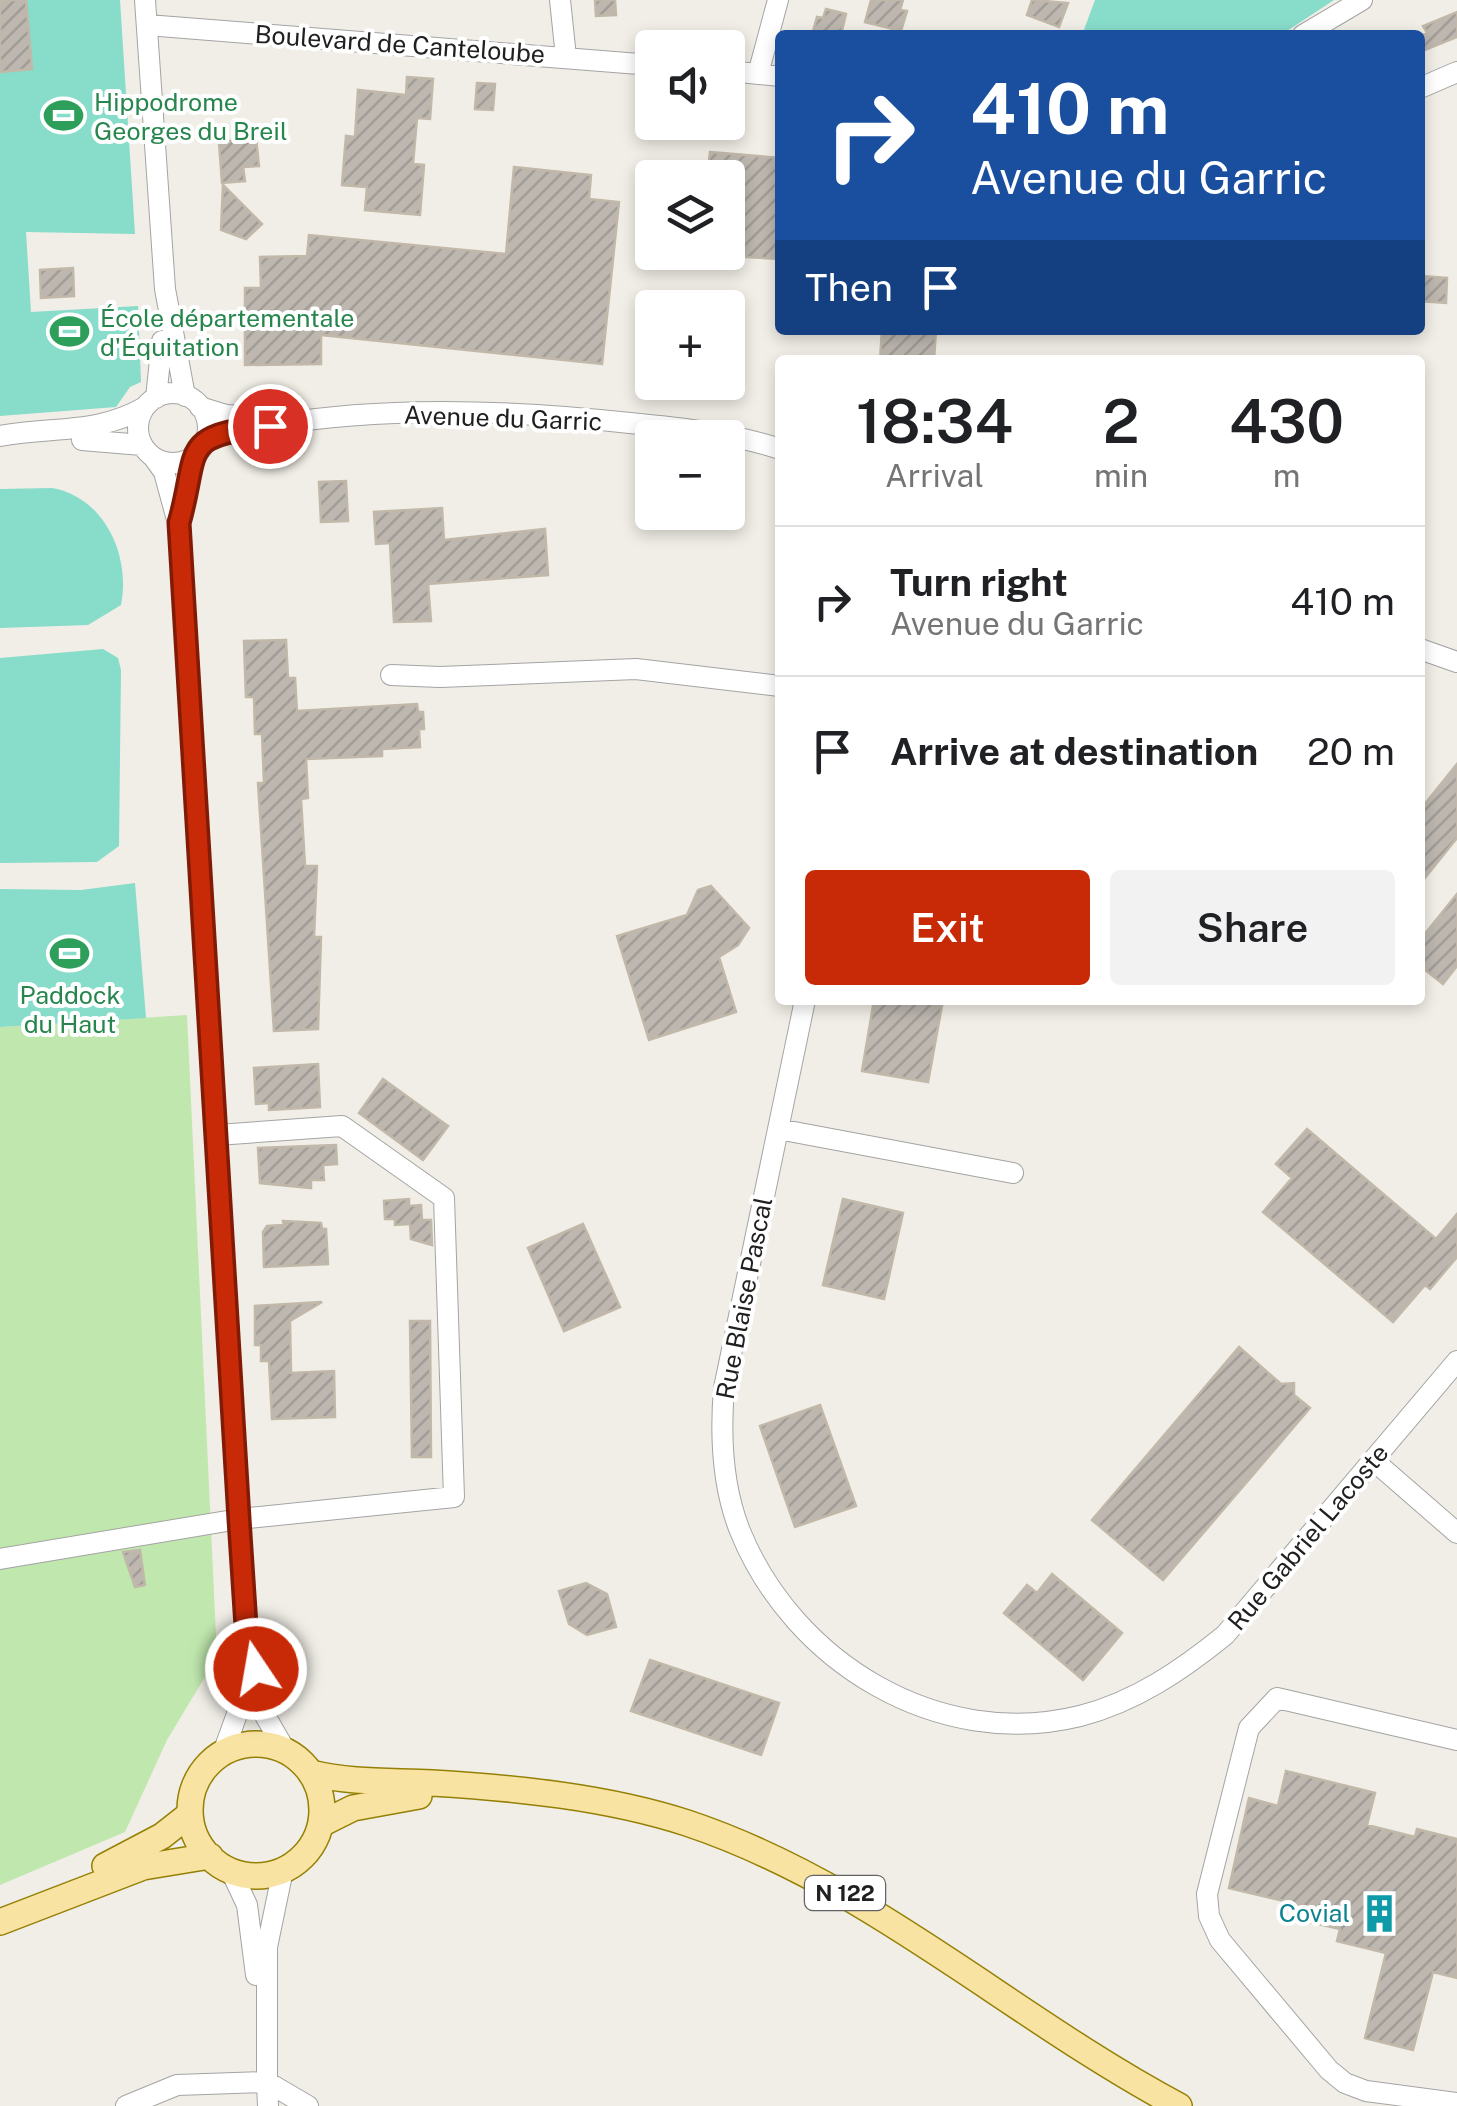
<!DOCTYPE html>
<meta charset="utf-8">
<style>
:root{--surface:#fff;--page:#f2f2f2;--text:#202124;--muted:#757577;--line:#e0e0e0;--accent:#c82a07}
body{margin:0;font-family:"Public Sans",sans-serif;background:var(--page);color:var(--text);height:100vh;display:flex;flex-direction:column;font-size:38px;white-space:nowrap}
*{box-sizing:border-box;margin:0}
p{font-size:32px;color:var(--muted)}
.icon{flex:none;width:55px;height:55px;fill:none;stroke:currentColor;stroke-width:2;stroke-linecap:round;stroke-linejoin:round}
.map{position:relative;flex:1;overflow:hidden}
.details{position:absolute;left:775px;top:355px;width:650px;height:650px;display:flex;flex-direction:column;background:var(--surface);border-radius:10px;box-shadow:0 5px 15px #0003}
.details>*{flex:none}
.guide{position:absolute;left:775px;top:30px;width:650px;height:305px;border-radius:10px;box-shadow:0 5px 15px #0003;background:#1a4fa0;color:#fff;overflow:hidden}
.controls{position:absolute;left:635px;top:30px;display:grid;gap:20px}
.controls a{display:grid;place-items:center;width:110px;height:110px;border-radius:10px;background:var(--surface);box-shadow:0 5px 15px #0003;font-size:50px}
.pin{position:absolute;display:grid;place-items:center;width:85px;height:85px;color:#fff;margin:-42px;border:5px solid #fff;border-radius:50%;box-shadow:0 2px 10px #0007}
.me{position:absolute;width:110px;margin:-55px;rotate:348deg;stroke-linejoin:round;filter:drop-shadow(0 0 8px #0008)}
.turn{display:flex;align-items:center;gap:35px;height:210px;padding:0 30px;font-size:45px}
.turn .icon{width:130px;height:130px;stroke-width:2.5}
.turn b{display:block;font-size:70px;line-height:85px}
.then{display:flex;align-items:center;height:95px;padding:0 30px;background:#0003;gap:20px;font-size:38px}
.eta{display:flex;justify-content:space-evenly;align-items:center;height:170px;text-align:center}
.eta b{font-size:60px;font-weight:600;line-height:70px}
.action{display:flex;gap:20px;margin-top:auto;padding:20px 30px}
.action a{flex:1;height:115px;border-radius:10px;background:var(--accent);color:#fff;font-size:40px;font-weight:600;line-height:115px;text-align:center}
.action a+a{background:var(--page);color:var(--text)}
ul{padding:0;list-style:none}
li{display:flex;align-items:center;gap:30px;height:150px;padding:0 30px;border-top:2px solid var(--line)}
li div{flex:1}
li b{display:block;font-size:38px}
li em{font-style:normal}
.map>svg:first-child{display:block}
.grass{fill:#c0e8ae}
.pitch{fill:#87dcca}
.building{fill:url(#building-hatch);stroke:#c1b8a9;stroke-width:2.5}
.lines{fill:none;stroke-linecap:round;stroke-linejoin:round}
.minor-casing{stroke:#a4a4a4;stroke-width:22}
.major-casing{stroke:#958006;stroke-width:28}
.minor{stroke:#fff;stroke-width:20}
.major{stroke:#f8e3a3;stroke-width:25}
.route-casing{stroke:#821b05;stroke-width:25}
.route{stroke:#c82a07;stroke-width:18}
.labels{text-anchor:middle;stroke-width:8;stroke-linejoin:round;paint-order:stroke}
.shield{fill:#fff;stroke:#636363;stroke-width:2.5}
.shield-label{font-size:22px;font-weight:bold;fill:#202020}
.street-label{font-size:25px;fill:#202020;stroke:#fff}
.leisure-label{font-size:25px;fill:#27864d;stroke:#fff;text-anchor:start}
.culture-label{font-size:25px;fill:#0d838f;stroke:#fff;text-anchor:end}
</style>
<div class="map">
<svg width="1457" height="2106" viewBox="0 0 1457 2106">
<defs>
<pattern id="building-hatch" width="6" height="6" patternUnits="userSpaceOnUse" patternTransform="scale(2.5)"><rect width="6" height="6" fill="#bdb7b0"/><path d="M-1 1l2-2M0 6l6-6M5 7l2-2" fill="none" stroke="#a29d97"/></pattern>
</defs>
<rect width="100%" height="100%" fill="#f0eee6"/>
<path class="grass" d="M187,1015L217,1657L167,1740L125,1832L0,1885V1027Z"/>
<path class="pitch" d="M0,0H120L135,234L26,232L31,312L138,306L141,382L130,387L116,407L0,416Z
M1095,0H1334L1281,35H1082Z
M52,488C104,497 131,555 121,605L88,625L0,628V489Z
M103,649L118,658L121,670L119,846L97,862L0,863V658Z
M135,883L146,1018L0,1027V889L81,890Z"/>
<path class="building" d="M0,0H26L32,69L0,72Z
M595,0H615L616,15L596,16Z
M871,0H903L900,10L907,11L901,31L865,22Z
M1032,0L1068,3L1059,27L1027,15Z
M826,9L846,14L841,35H812L817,17L823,18Z
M1457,12V37L1420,52V36L1427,33L1423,26Z
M407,77L433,79L430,119L417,118L413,164L424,165L420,215L365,210L367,187L342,185L346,136L355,137L358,90L406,95Z
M477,83L495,84L493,110L475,109Z
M256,138L259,166L243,167L245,181L222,183L219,142Z
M710,152L780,158V259L728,256V178H707Z
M514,167L591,175L589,199L619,202L602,364L321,335V364L245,365V288H261L260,257L307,256L309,235L506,254Z
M223,185L262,224L246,239L221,230Z
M73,268L74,296L41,298L40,270Z
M1420,276L1447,278L1446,303L1420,301Z
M882,330H936L934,360H880Z
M346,481L348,521L321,522L319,482Z
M442,508L444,540L545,529L548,575L428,584L431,621L394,622L390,543L376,544L374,512Z
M286,640L288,678H295L297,711L417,704L418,712H423L424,729H419L420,747L382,749V756L306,759L308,798L301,799L305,866H317L314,937H321L318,1029L274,1031L258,783H264L262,734H255L254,697H246L244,641Z
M1457,764V838L1420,884V810Z
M711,886L749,928L738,945L719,957L736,1012L649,1040L617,936L687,915L698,890Z
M1457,894V966L1443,984L1420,966V940Z
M874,1000H943L928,1082L862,1071Z
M318,1064L320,1107L269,1110V1103L256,1104L254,1068Z
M383,1079L448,1126L423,1160L359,1113Z
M1307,1129L1436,1239L1457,1214V1257L1430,1289L1425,1285L1393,1322L1263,1212L1292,1178L1276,1164Z
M336,1145L337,1164L323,1165L324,1180H311V1188L260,1183L258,1148Z
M409,1199V1206L421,1205L422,1220H431L432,1245L411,1239L410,1224L395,1225V1219H385L384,1201Z
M843,1199L903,1213L884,1299L823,1285Z
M283,1221L321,1223L322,1229H326L328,1264L264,1267L263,1232L267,1226L284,1225Z
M583,1224L620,1307L564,1331L528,1248Z
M322,1302L290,1321L291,1373L334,1371L335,1417L272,1419L269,1361H261V1345H255V1306Z
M410,1321H430L431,1457H412Z
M1239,1347L1281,1384L1294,1383V1395L1310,1408L1163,1580L1092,1520Z
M820,1405L856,1506L795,1527L760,1426Z
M140,1550L145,1585L135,1587L123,1552Z
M1052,1574L1122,1633L1083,1680L1004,1613L1027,1585L1037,1593Z
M586,1583L607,1594L616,1627L587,1635L569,1624L559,1591Z
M650,1660L779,1703L761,1755L631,1711Z
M1286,1771L1375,1793L1367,1825L1415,1837L1417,1829L1457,1839V1978L1433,1972L1413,2050L1365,2038L1386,1953L1337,1941L1340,1929L1301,1920L1305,1906L1229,1888L1249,1798L1278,1806Z"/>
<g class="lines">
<defs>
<path id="minor" d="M145,0L165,289L185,396
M560,0L566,57
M147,25L652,65
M1303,35L1362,0
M728,71L780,76
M758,74L778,0
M1420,88L1457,72
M138 428a35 35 0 1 1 70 0a35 35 0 1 1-70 0Z
M156,398L162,341
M200,407L226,415L262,417
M0,436C54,426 96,435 145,407
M206,439C342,404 491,408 630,423C681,428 731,433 780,449
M82,440L142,445
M154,458L164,472L176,516
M189,459L179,523L246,1626L237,1714L223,1753
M1420,649L1457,662
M391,675L440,677L636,669L780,686
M805,1000L724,1388C720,1436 722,1486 740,1531C793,1662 938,1751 1080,1716C1135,1702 1182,1670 1225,1635L1457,1361
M778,1129L1013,1173
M1373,1460L1457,1533
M0,1559L239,1519L454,1497L444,1198L342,1126L217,1135
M252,1639L263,1712L285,1750
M1457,1740L1277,1698L1249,1728L1207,1894L1209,1916L1220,1940L1329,2070L1345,2083L1366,2091L1457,2103
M283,1870L267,1947V2082L308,2106
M231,1871L247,1905L256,1975
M126,2106L177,2085L267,2082L268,2106"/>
<path id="major" d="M190 1810a66 66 0 1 1 132 0a66 66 0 1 1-132 0Z
M311,1773C351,1783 391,1781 432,1783C516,1788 607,1797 687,1823C870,1884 1010,2016 1179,2106
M321,1824L353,1808L419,1796
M105,1866L162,1836L190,1814
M0,1922L143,1867L210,1856"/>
</defs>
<use href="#minor" class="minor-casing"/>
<use href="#major" class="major-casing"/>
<use href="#minor" class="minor"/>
<use href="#major" class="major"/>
</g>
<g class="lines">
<defs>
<path id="route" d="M256,1669L246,1626L239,1519L179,523C200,450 177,435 270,426"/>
</defs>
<use href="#route" class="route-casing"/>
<use href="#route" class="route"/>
</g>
<defs>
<symbol id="stadium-bare" viewBox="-9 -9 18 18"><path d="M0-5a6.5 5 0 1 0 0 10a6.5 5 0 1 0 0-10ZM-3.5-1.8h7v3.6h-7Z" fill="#2e9e5b" stroke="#fff" stroke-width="2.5" paint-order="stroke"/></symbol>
<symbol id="building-bare" viewBox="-9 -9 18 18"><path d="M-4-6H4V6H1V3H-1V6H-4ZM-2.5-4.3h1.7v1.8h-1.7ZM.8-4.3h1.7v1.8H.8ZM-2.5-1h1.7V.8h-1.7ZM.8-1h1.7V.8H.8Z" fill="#0f9aa8" stroke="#fff" stroke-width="2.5" paint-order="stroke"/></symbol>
</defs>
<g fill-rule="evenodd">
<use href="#stadium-bare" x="36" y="88" width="55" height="55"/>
<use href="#stadium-bare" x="42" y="304" width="55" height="55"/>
<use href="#stadium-bare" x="42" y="926" width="55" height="55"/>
<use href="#building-bare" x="1352" y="1886" width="55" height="55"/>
</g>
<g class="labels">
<rect class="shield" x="805" y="1876" width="80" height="34" rx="8"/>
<g class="shield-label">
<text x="845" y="1901">N 122</text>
</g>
<g class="street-label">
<text transform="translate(400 44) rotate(4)" y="9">Boulevard de Canteloube</text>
<text transform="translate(503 418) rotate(2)" y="9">Avenue du Garric</text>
<text transform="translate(744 1298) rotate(-79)" y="9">Rue Blaise Pascal</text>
<text transform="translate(1308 1537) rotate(-50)" y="9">Rue Gabriel Lacoste</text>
</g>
<g class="leisure-label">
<text x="94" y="111">Hippodrome<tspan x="94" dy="29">Georges du Breil</tspan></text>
<text x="100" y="327">École départementale<tspan x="100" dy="29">d'Équitation</tspan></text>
<text x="70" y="1004" text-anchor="middle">Paddock<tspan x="70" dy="29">du Haut</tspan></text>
</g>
<g class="culture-label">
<text x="1350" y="1922">Covial</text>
</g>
</g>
</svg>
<div class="controls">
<a><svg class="icon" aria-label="sound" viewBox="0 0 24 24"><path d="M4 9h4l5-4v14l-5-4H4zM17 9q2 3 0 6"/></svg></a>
<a><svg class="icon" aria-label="layers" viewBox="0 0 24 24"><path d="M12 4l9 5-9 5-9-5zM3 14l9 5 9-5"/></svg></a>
<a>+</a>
<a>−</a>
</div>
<div class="pin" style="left:270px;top:426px;background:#d93025"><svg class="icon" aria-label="arrive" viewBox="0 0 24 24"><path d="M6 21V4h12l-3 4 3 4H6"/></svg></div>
<svg class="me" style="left:256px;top:1669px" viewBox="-20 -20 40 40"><circle r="17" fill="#c82a07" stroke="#fff" stroke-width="3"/><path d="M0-11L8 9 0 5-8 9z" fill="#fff"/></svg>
<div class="guide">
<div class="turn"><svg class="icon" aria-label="right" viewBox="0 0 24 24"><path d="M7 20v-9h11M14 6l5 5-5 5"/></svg><div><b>410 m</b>Avenue du Garric</div></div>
<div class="then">Then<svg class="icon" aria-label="arrive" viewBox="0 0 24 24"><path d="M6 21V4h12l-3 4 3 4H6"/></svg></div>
</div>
<section class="details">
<div class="eta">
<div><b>18:34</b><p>Arrival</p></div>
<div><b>2</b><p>min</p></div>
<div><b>430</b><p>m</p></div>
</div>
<ul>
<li><svg class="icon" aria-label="right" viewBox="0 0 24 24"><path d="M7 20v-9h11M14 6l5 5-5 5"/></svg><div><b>Turn right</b><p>Avenue du Garric</p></div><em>410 m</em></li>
<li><svg class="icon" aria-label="arrive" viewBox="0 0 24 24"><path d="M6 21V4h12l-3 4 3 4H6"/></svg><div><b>Arrive at destination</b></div><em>20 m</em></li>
</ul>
<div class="action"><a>Exit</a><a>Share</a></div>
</section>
</div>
